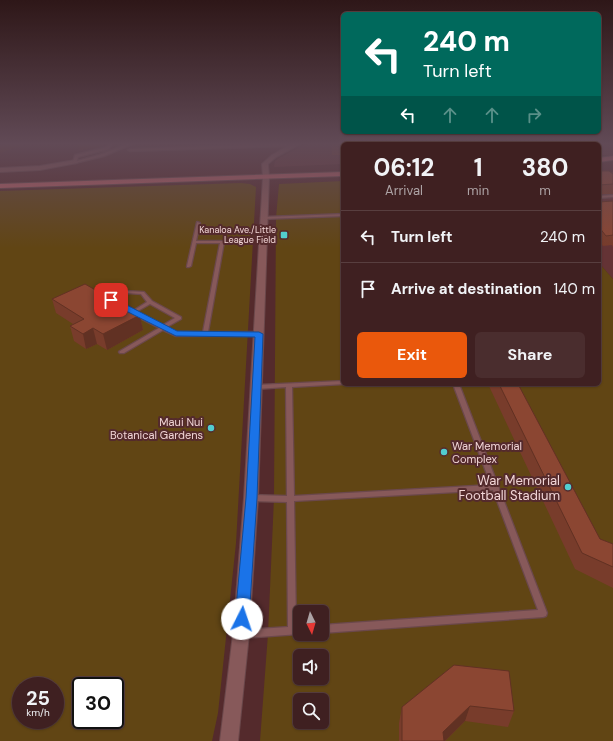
<!DOCTYPE html>
<style>
:root{--surface:#3f2021;--page:#4a2d2e;--text:#f1f3f6;--muted:#ada3a5;--line:#583e3f;--accent:#ea580c}
body{margin:0;font-family:"DM Sans",sans-serif;background:var(--page);color:var(--text);height:100vh;display:flex;flex-direction:column;font-size:15px;white-space:nowrap}
*{box-sizing:border-box;margin:0}
p{font-size:13px;color:var(--muted)}
.icon{flex:none;width:22px;height:22px;fill:none;stroke:currentColor;stroke-width:2;stroke-linecap:round;stroke-linejoin:round}
.map{position:relative;flex:1;overflow:hidden}
.details{position:absolute;left:341px;top:142px;width:260px;height:244px;display:flex;flex-direction:column;background:var(--surface);border-radius:6px;box-shadow:0 1px 3px #0004,0 0 0 1px var(--line)}
.details>*{flex:none}
.guide{position:absolute;left:341px;top:12px;width:260px;height:122px;border-radius:6px;box-shadow:0 1px 3px #0004,0 0 0 1px var(--line);background:#00695c;color:#fff;overflow:hidden}
.needle{width:26px;rotate:175deg}
.buttons{position:absolute;left:293px;top:605px;display:grid;gap:8px}
.buttons a{display:grid;place-items:center;width:36px;height:36px;border-radius:6px;background:var(--surface);box-shadow:0 1px 3px #0004,0 0 0 1px var(--line);font-size:20px}
.speed{position:absolute;left:12px;top:677px;display:flex;gap:8px;font-size:20px;font-weight:700;text-align:center}
.speed>*{display:grid;place-content:center;width:52px;height:52px;border-radius:50%;background:var(--surface);box-shadow:0 1px 3px #0004,0 0 0 1px var(--line);line-height:1}
.speed small{font-size:10px;font-weight:400}
.speed .limit{border:2px solid #111;border-radius:6px;background:#fff;color:#111}
.pin{position:absolute;display:grid;place-items:center;width:34px;height:34px;color:#fff;margin:-17px;border-radius:8px;box-shadow:0 2px 6px #0006}
.me{position:absolute;width:44px;margin:-22px;rotate:4deg;stroke-linejoin:round;filter:drop-shadow(0 0 3px #0008)}
.turn{display:flex;align-items:center;gap:14px;height:84px;padding:0 16px;font-size:18px}
.turn .icon{width:52px;height:52px;stroke-width:2.5}
.turn b{display:block;font-size:28px;line-height:34px}
.lanes{display:flex;align-items:center;height:38px;padding:0 16px;background:#0003;justify-content:center;gap:20px;direction:ltr}
.lanes .off{opacity:.35}
.eta{display:flex;justify-content:space-evenly;align-items:center;height:68px;text-align:center}
.eta b{font-size:24px;font-weight:700;line-height:28px}
.cta{display:flex;gap:8px;margin-top:auto;padding:8px 16px}
.cta a{flex:1;height:46px;border-radius:6px;background:var(--accent);color:#fff;font-size:16px;font-weight:700;line-height:46px;text-align:center}
.cta a+a{background:var(--page);color:var(--text)}
ul{padding:0;list-style:none}
li{display:flex;align-items:center;gap:12px;height:52px;padding:0 16px;border-top:1px solid var(--line)}
li div{flex:1}
li b{display:block;font-size:15px}
li em{font-style:normal}
.map>svg:first-child{display:block}
.built{fill:#643335}
.green{fill:#614514;fill-rule:evenodd}
.lines{fill:none;stroke-linecap:round;stroke-linejoin:round}
.service-casing{stroke:#6b484b;stroke-width:2.5}
.minor-casing{stroke:#6b484b;stroke-width:2}
.primary-casing{stroke:#6b484b;stroke-width:2}
.service{fill:#87595a;fill-rule:evenodd}
.minor{fill:#87595a;fill-rule:evenodd}
.primary{fill:#be6268;fill-rule:evenodd}
.wall{fill:#783c2b}
.shaded-wall{fill:#613123}
.building{fill:#8b4632;stroke:#613123}
.route{fill:#1a73e8;stroke:#114b97}
.poi-dot{fill:#52cdcf;stroke:#542a2c;stroke-width:1.5}
.labels{text-anchor:middle;stroke-width:4;stroke-linejoin:round;paint-order:stroke}
.far-poi-label{font-size:9px;fill:#f1d5d6;stroke:#542a2c;text-anchor:end}
.poi-label{font-size:11px;fill:#f1d5d6;stroke:#542a2c;text-anchor:end}
.near-poi-label{font-size:13px;fill:#f1d5d6;stroke:#542a2c;text-anchor:end}
</style>
<div class="map">
<svg width="613" height="741" viewBox="0 0 613 741">
<rect width="100%" height="100%" fill="#542a2c"/>
<path class="built" d="M306,144H343V164L274,167L275,161L281,157Z
M613,144V155H599V144Z
M599,172H613V279L599,263Z"/>
<path class="green" d="M343,181V384H599V263L613,279V741H260L268,634L274,498L276,218L279,184ZM300,612H322V634H300ZM300,656H322V678H300ZM300,700H322V722H300Z
M241,183L250,184L256,187L236,543L218,713L212,741H0V191ZM21,686H55V720H21ZM81,686H115V720H81Z"/>
<g class="lines">
<defs>
<path id="service" d="M109,144H112L109,149L78,157L77,161L102,154L127,144H132L104,156L75,163L73,162L75,155L107,147Z
M271,144H287L294,147L292,148L285,146L130,151L128,150L130,149Z
M613,195V197L599,198V196Z
M343,214V216L263,219L261,218L263,217Z
M197,222L200,223L196,241H222L224,242L208,332H259L262,334L259,336H176L163,330L124,353H120L119,352L120,351L159,328L132,314L131,312L147,302L141,294L127,293L113,301H111L109,300L126,291L144,292L152,301L181,317V319L167,327L177,332H203L220,243H196L191,266L189,267H187V266ZM150,304L175,318L163,325L136,312Z
M343,381V384H345L292,387L294,496L491,485L453,384H459L547,613L546,616L543,617L322,633V625L538,610L493,490L294,501L296,626H300V634L242,638L239,637L238,634L239,631L242,630L288,627L287,502L252,501L250,500L249,498L250,496L252,495L287,496L286,387L257,389L254,387L257,385Z"/>
<path id="minor" d="M291,144H300L276,157L268,164L269,177L258,498L249,634L238,741H220L233,634L244,498L263,177L262,164L272,155Z
M75,160L78,162L77,163L40,170L0,172V168L40,166Z"/>
<path id="primary" d="M613,156V160L599,162V158Z
M343,172V176L0,188V184Z"/>
</defs>
<use href="#service" class="service-casing"/>
<use href="#minor" class="minor-casing"/>
<use href="#primary" class="primary-casing"/>
<use href="#service" class="service"/>
<use href="#minor" class="minor"/>
<use href="#primary" class="primary"/>
</g>
<path class="wall" d="M332,144H343V155H332Z
M599,171L613,174V194H599Z
M613,201V247L612,245L603,246L599,241V202Z
M52,299L127,308L139,312L143,330L107,350L97,344L86,349L74,341L70,326L73,324L56,313Z
M488,384H518L600,539L613,544V588L575,569Z
M454,665L514,711L508,727L465,721L445,741H399V723L402,707Z"/>
<path class="shaded-wall" d="M4,144H21V146L0,153V146Z
M78,144H101L100,147L79,150Z
M139,312L143,330L107,350L103,334Z
M93,328L97,344L86,349L83,334Z
M470,706L465,721L445,741H440L443,732Z"/>
<path class="building" d="M599,171H609L613,174V184L599,185Z
M613,201V235L606,236L599,227V202Z
M85,284L127,308L130,306L139,312L136,313L140,315L103,334L93,328L83,334L70,326L84,319L52,299Z
M499,384H518L600,539L613,544V567L582,553Z
M454,665L509,671L514,711L470,706L443,732L444,741H402V707Z"/>
<linearGradient id="sky" x2="0" y2="1"><stop stop-color="#2e1718"/><stop offset="0.58" stop-color="#614a56"/><stop offset="1" stop-color="#614a56" stop-opacity="0"/></linearGradient>
<rect width="613" height="248" fill="url(#sky)"/>
<path class="route" d="M108,298H113L177,331L259,332L263,334L257,498L249,619L247,623L242,625L237,623L235,619L246,498L255,337L176,336L108,302Z"/>
<g class="poi-dot">
<rect x="280" y="231" width="8" height="8" rx="2"/>
<circle cx="211" cy="428" r="4"/>
<circle cx="444" cy="452" r="4"/>
<circle cx="568" cy="487" r="4"/>
</g>
<g class="labels">
<g class="far-poi-label">
<text x="276" y="233">Kanaloa Ave./Little<tspan x="276" dy="10">League Field</tspan></text>
</g>
<g class="poi-label">
<text x="203" y="426">Maui Nui<tspan x="203" dy="13">Botanical Gardens</tspan></text>
<text x="452" y="450" text-anchor="start">War Memorial<tspan x="452" dy="13">Complex</tspan></text>
</g>
<g class="near-poi-label">
<text x="560" y="485">War Memorial<tspan x="560" dy="15">Football Stadium</tspan></text>
</g>
</g>
</svg>
<div class="buttons">
<a><svg class="needle" viewBox="-14 -14 28 28"><path d="M0-13l5 13h-10z" fill="#e53935"/><path d="M0 13l5-13h-10z" fill="#ada3a5"/></svg></a>
<a><svg class="icon" aria-label="sound" viewBox="0 0 24 24"><path d="M4 9h4l5-4v14l-5-4H4zM17 9q2 3 0 6"/></svg></a>
<a><svg class="icon" aria-label="search" viewBox="0 0 24 24"><circle cx="10" cy="10" r="6"/><path d="M15 15l6 6"/></svg></a>
</div>
<div class="speed"><div>25<small>km/h</small></div><div class="limit">30</div></div>
<div class="pin" style="left:111px;top:300px;background:#d93025"><svg class="icon" aria-label="arrive" viewBox="0 0 24 24"><path d="M6 21V4h12l-3 4 3 4H6"/></svg></div>
<svg class="me" style="left:242px;top:619px" viewBox="-20 -20 40 40"><circle r="19" fill="#fff"/><path d="M0-13L10 11 0 6-10 11z" fill="#1a73e8"/></svg>
<div class="guide">
<div class="turn"><svg class="icon" aria-label="left" viewBox="0 0 24 24"><path d="M17 20v-9H6M10 6l-5 5 5 5"/></svg><div><b>240 m</b>Turn left</div></div>
<div class="lanes"><svg class="icon" aria-label="left" viewBox="0 0 24 24"><path d="M17 20v-9H6M10 6l-5 5 5 5"/></svg><svg class="icon off" aria-label="ahead" viewBox="0 0 24 24"><path d="M12 20V5M6 11l6-6 6 6"/></svg><svg class="icon off" aria-label="ahead" viewBox="0 0 24 24"><path d="M12 20V5M6 11l6-6 6 6"/></svg><svg class="icon off" aria-label="right" viewBox="0 0 24 24"><path d="M7 20v-9h11M14 6l5 5-5 5"/></svg></div>
</div>
<section class="details">
<div class="eta">
<div><b>06:12</b><p>Arrival</p></div>
<div><b>1</b><p>min</p></div>
<div><b>380</b><p>m</p></div>
</div>
<ul>
<li><svg class="icon" aria-label="left" viewBox="0 0 24 24"><path d="M17 20v-9H6M10 6l-5 5 5 5"/></svg><div><b>Turn left</b></div><em>240 m</em></li>
<li><svg class="icon" aria-label="arrive" viewBox="0 0 24 24"><path d="M6 21V4h12l-3 4 3 4H6"/></svg><div><b>Arrive at destination</b></div><em>140 m</em></li>
</ul>
<div class="cta"><a>Exit</a><a>Share</a></div>
</section>
</div>
